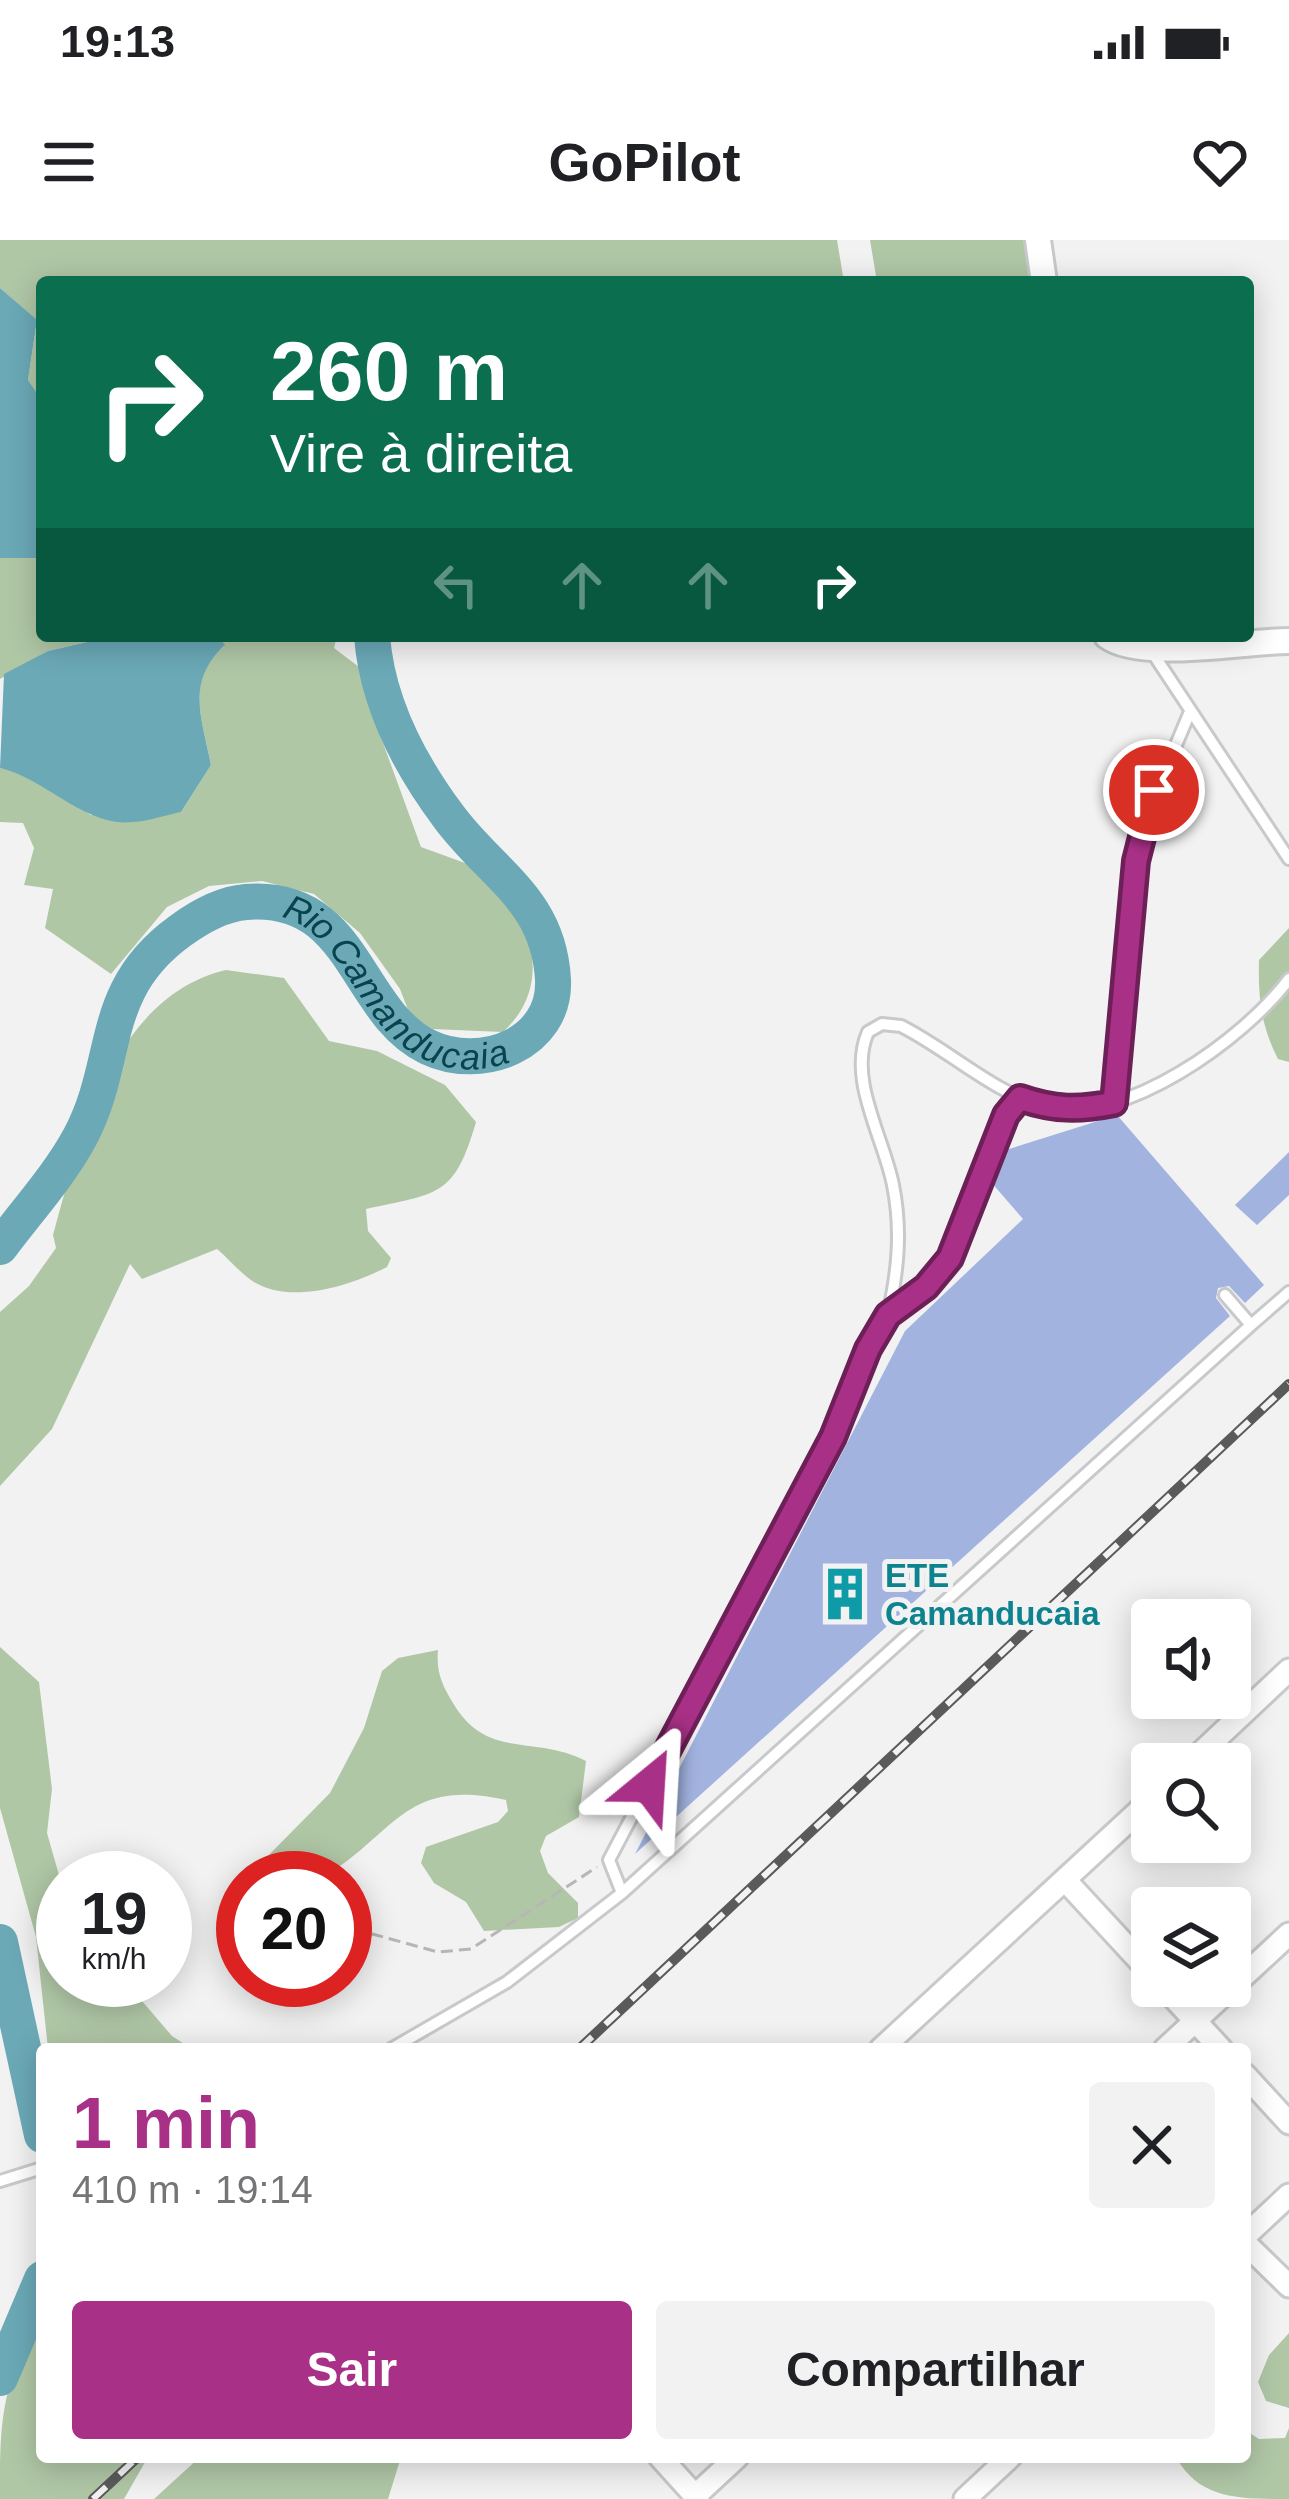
<!DOCTYPE html>
<html lang="pt">
<meta charset="utf-8">
<style>
:root{--surface:#fff;--page:#f2f2f2;--text:#202124;--muted:#757577;--accent:#a83086}
body{margin:0;font-family:Helvetica,sans-serif;background:var(--page);color:var(--text);height:100vh;display:flex;flex-direction:column;font-size:45px;white-space:nowrap}
*{box-sizing:border-box;margin:0}
p{font-size:39px;color:var(--muted)}
.icon{flex:none;width:66px;height:66px;fill:none;stroke:currentColor;stroke-width:2;stroke-linecap:round;stroke-linejoin:round}
.map{position:relative;flex:1;overflow:hidden}
.details{position:absolute;left:36px;top:1803px;width:1215px;height:420px;display:flex;flex-direction:column;background:var(--surface);border-radius:12px;box-shadow:0 6px 30px #0003}
.details>*{flex:none}
.top-card{position:absolute;left:36px;top:36px;width:1218px;height:366px;border-radius:12px;box-shadow:0 6px 30px #0003;background:#0b6e4f;color:#fff;overflow:hidden}
.buttons{position:absolute;left:1131px;top:1359px;display:grid;gap:24px}
.buttons a{display:grid;place-items:center;width:120px;height:120px;border-radius:12px;background:var(--surface);box-shadow:0 6px 30px #0003;font-size:60px}
.speed{position:absolute;left:36px;top:1611px;display:flex;gap:24px;font-size:60px;font-weight:700;text-align:center}
.speed>*{display:grid;place-content:center;width:156px;height:156px;border-radius:50%;background:var(--surface);box-shadow:0 6px 30px #0003;line-height:1}
.speed small{font-size:30px;font-weight:400}
.speed .limit{border:18px solid #d22;background:#fff;color:#111}
.pin{position:absolute;display:grid;place-items:center;width:102px;height:102px;color:#fff;margin:-51px;border:6px solid #fff;border-radius:50%;box-shadow:0 3px 12px #0007}
.me{position:absolute;width:132px;margin:-66px;rotate:27deg;stroke-linejoin:round;filter:drop-shadow(0 0 9px #0008)}
.turn{display:flex;align-items:center;gap:42px;height:252px;padding:0 36px;font-size:54px}
.turn .icon{width:156px;height:156px;stroke-width:2.5}
.turn b{display:block;font-size:84px;line-height:102px}
.lanes{display:flex;align-items:center;height:114px;padding:0 36px;background:#0003;justify-content:center;gap:60px;direction:ltr}
.lanes .off{opacity:.35}
.round{display:grid;place-items:center;flex:none;width:126px;height:126px;border-radius:12px;background:var(--page)}
.summary{display:flex;align-items:center;justify-content:space-between;height:204px;padding:0 36px}
h1{font-size:72px;font-weight:600;line-height:90px;color:var(--accent)}
.cta{display:flex;gap:24px;margin-top:auto;padding:24px 36px}
.cta a{flex:1;height:138px;border-radius:12px;background:var(--accent);color:#fff;font-size:48px;font-weight:600;line-height:138px;text-align:center}
.cta a+a{background:var(--page);color:var(--text)}
.status{display:flex;justify-content:space-between;align-items:center;height:84px;padding:0 60px;background:var(--surface);direction:ltr}
.status svg{height:33px;fill:currentColor}
header{display:flex;justify-content:space-between;align-items:center;height:156px;padding:0 36px;background:var(--surface);font-size:54px;font-weight:600}
.map>svg:first-child{display:block}
.green{fill:#b0c7a6}
.water{fill:#6ba9b7}
.lines{fill:none;stroke-linecap:round;stroke-linejoin:round}
.river{stroke:#6ba9b7;stroke-width:36}
.building{fill:#a2b3e0}
.service-casing{stroke:#c8c9ca;stroke-width:16}
.minor-casing{stroke:#c8c9ca;stroke-width:27}
.tertiary-casing{stroke:#c8c9ca;stroke-width:30}
.path{stroke:#b6b6b7;stroke-width:3;stroke-dasharray:12 6;stroke-linecap:butt}
.service{stroke:#fff;stroke-width:10}
.minor{stroke:#fff;stroke-width:21}
.tertiary{stroke:#fff;stroke-width:24}
.rail-casing{stroke:#5a5a5b;stroke-width:10}
.rail{stroke:#f2f2f3;stroke-width:6;stroke-dasharray:18;stroke-linecap:butt}
.route-casing{stroke:#6d1f57;stroke-width:30}
.route{stroke:#a83086;stroke-width:21}
.labels{text-anchor:middle;stroke-width:10;stroke-linejoin:round;paint-order:stroke}
.culture-label{font-size:33px;font-weight:bold;fill:#0d838f;stroke:#f2f2f3;text-anchor:start}
.water-label{font-size:36px;font-style:italic;fill:#08434e;stroke:#f2f2f3}
</style>
<div class="status"><b>19:13</b><svg viewBox="0 0 49 12"><path d="M0 12V9h3v3zM5 12V6h3v6zM10 12V3h3v9zM15 12V0h3v12zM26 1h20v11H26zM47 4h2v5h-2z"/></svg></div>
<header><svg class="icon" aria-label="menu" viewBox="0 0 24 24"><path d="M4 6h16M4 12h16M4 18h16"/></svg>GoPilot<svg class="icon" aria-label="heart" viewBox="0 0 24 24"><path d="M12 20l-8-8c-3-5 5-10 8-4 3-6 11-1 8 4z"/></svg></header>
<div class="map">
<svg width="1289" height="2259" viewBox="0 0 1289 2259">
<rect width="100%" height="100%" fill="#f2f2f3"/>
<path class="green" d="M0,0H837L844,42H42V186L39,158L28,140L37,81L0,48Z
M870,0H1031L1036,42H877Z
M0,318H42V396H113L48,411L0,439Z
M218,396H337L334,408L363,430L364,451L421,607L498,635C532,685 553,746 503,792L432,789L410,775L400,749L360,693L314,654L262,641L209,646L167,667L111,734L45,688L53,649L24,645L34,608L23,583L0,582V528L24,533L91,575L181,572L211,525C202,478 185,442 224,406Z
M1289,688V822L1278,819C1261,786 1258,758 1259,720Z
M226,730L284,738L329,801L377,811L445,845L476,882C454,958 438,953 366,969L368,991L391,1018L387,1027C352,1045 292,1065 254,1042C241,1034 229,1019 217,1009L142,1039L130,1024L52,1189L0,1246V1072L29,1046L56,1008L53,995C80,898 113,757 226,730Z
M0,1407L39,1442L52,1549L47,1593L63,1649V1740H124L172,1796L192,1809H48L36,1697L0,1568Z
M438,1410C436,1432 442,1445 453,1463C487,1521 535,1494 586,1521L579,1577L546,1596L540,1611L548,1633L578,1663V1678L559,1687L484,1691L466,1662L434,1643L421,1623L426,1607L498,1582L508,1571L506,1560C404,1537 396,1594 322,1638H246L330,1553L364,1488L382,1431L398,1418Z
M42,2078V2217H148L124,2259H0C0,2185 0,2141 42,2078Z
M1289,2093V2168L1266,2161L1258,2142L1269,2115Z
M1289,2188V2259C1237,2259 1201,2259 1177,2219L1245,2217V2190L1259,2199L1285,2198Z
M200,2217H401L388,2259H154Z"/>
<path class="water" d="M0,48L37,80L28,140L40,158L42,186V318H0Z
M113,396H218L225,405C185,442 202,478 211,525L181,572C166,575 149,581 133,582C86,588 45,538 0,528L4,434L48,411Z"/>
<g class="lines">
<g class="river">
<path id="s1" d="M0,1007C26,972 59,936 80,897C121,820 97,751 180,691C199,677 222,664 246,662C356,653 354,771 428,807C482,833 556,803 553,740C549,659 491,634 449,577C410,525 377,462 372,396"/>
<path d="M0,1702L42,1895"/>
<path d="M0,2138L42,2039"/>
</g>
</g>
<path class="building" d="M1117,875L1264,1045L1245,1063L1229,1046L1218,1048L1216,1058L1230,1076L635,1614L905,1091L1023,979L991,942L1006,910Z
M1289,912V955L1257,985L1235,965Z"/>
<g class="lines">
<defs>
<path id="service" d="M1152,412L1289,619
M1114,863L1144,581L1189,474
M888,1075C898,1031 902,990 893,945C884,898 847,839 868,792L882,784L901,786C949,810 993,853 1046,867C1123,887 1245,798 1289,739
M1251,1085L1289,1052
M622,1653L609,1620C682,1481 759,1343 831,1202C846,1172 852,1139 868,1109C889,1070 928,1053 951,1015C981,965 982,903 1020,858
M391,1809L507,1742L622,1653L1251,1085L1225,1055
M0,1941L42,1928"/>
<path id="minor" d="M1189,1524L1289,1430
M1065,1640L1152,1734
M1163,1746L1221,1809
M881,1809L1152,1559
M1165,1809L1289,1694
M1245,1835L1289,1883
M1245,1996L1289,1955
M1245,2003L1289,2046
M660,2217L698,2259
M695,2256L737,2217
M965,2259L1010,2217"/>
<path id="tertiary" d="M1038,0L1044,42
M1107,396C1141,421 1244,401 1289,401"/>
</defs>
<use href="#service" class="service-casing"/>
<use href="#minor" class="minor-casing"/>
<use href="#tertiary" class="tertiary-casing"/>
<path class="path" d="M354,1689L438,1712L471,1709L597,1627"/>
<use href="#service" class="service"/>
<use href="#minor" class="minor"/>
<use href="#tertiary" class="tertiary"/>
<defs>
<path id="rail" d="M579,1809L1289,1144
M93,2259L138,2217"/>
</defs>
<use href="#rail" class="rail-casing"/>
<use href="#rail" class="rail"/>
</g>
<g class="lines">
<defs>
<path id="route" d="M649,1545L833,1197L868,1109L888,1075L926,1047L950,1018L1006,875L1020,858C1054,870 1079,870 1114,863L1136,621L1154,550"/>
</defs>
<use href="#route" class="route-casing"/>
<use href="#route" class="route"/>
</g>
<defs>
<symbol id="building-bare" viewBox="-9 -9 18 18"><path d="M-4-6H4V6H1V3H-1V6H-4ZM-2.5-4.3h1.7v1.8h-1.7ZM.8-4.3h1.7v1.8H.8ZM-2.5-1h1.7V.8h-1.7ZM.8-1h1.7V.8H.8Z" fill="#0f9aa8" stroke="#f2f2f3" stroke-width="2.5" paint-order="stroke"/></symbol>
</defs>
<g fill-rule="evenodd">
<use href="#building-bare" x="807" y="1316" width="76" height="76"/>
</g>
<g class="labels">
<g class="culture-label">
<text x="885" y="1347">ETE<tspan x="885" dy="38">Camanducaia</tspan></text>
</g>
<g class="water-label">
<text dy="13" stroke="none"><textPath href="#s1" startOffset="627">Rio Camanducaia</textPath></text>
</g>
</g>
</svg>
<div class="buttons">
<a><svg class="icon" aria-label="sound" viewBox="0 0 24 24"><path d="M4 9h4l5-4v14l-5-4H4zM17 9q2 3 0 6"/></svg></a>
<a><svg class="icon" aria-label="search" viewBox="0 0 24 24"><circle cx="10" cy="10" r="6"/><path d="M15 15l6 6"/></svg></a>
<a><svg class="icon" aria-label="layers" viewBox="0 0 24 24"><path d="M12 4l9 5-9 5-9-5zM3 14l9 5 9-5"/></svg></a>
</div>
<div class="speed"><div>19<small>km/h</small></div><div class="limit">20</div></div>
<div class="pin" style="left:1154px;top:550px;background:#d93025"><svg class="icon" aria-label="arrive" viewBox="0 0 24 24"><path d="M6 21V4h12l-3 4 3 4H6"/></svg></div>
<svg class="me" style="left:649px;top:1545px" viewBox="-20 -20 40 40"><path d="M0-17L14 15 0 8-14 15z" fill="#a83086" stroke="#fff" stroke-width="4"/></svg>
<div class="top-card">
<div class="turn"><svg class="icon" aria-label="right" viewBox="0 0 24 24"><path d="M7 20v-9h11M14 6l5 5-5 5"/></svg><div><b>260 m</b>Vire à direita</div></div>
<div class="lanes"><svg class="icon off" aria-label="left" viewBox="0 0 24 24"><path d="M17 20v-9H6M10 6l-5 5 5 5"/></svg><svg class="icon off" aria-label="ahead" viewBox="0 0 24 24"><path d="M12 20V5M6 11l6-6 6 6"/></svg><svg class="icon off" aria-label="ahead" viewBox="0 0 24 24"><path d="M12 20V5M6 11l6-6 6 6"/></svg><svg class="icon" aria-label="right" viewBox="0 0 24 24"><path d="M7 20v-9h11M14 6l5 5-5 5"/></svg></div>
</div>
<section class="details">
<div class="summary"><div><h1>1 min</h1><p>410 m · 19:14</p></div><a class="round"><svg class="icon" aria-label="close" viewBox="0 0 24 24"><path d="M6 6l12 12M18 6L6 18"/></svg></a></div>
<div class="cta"><a>Sair</a><a>Compartilhar</a></div>
</section>
</div>
